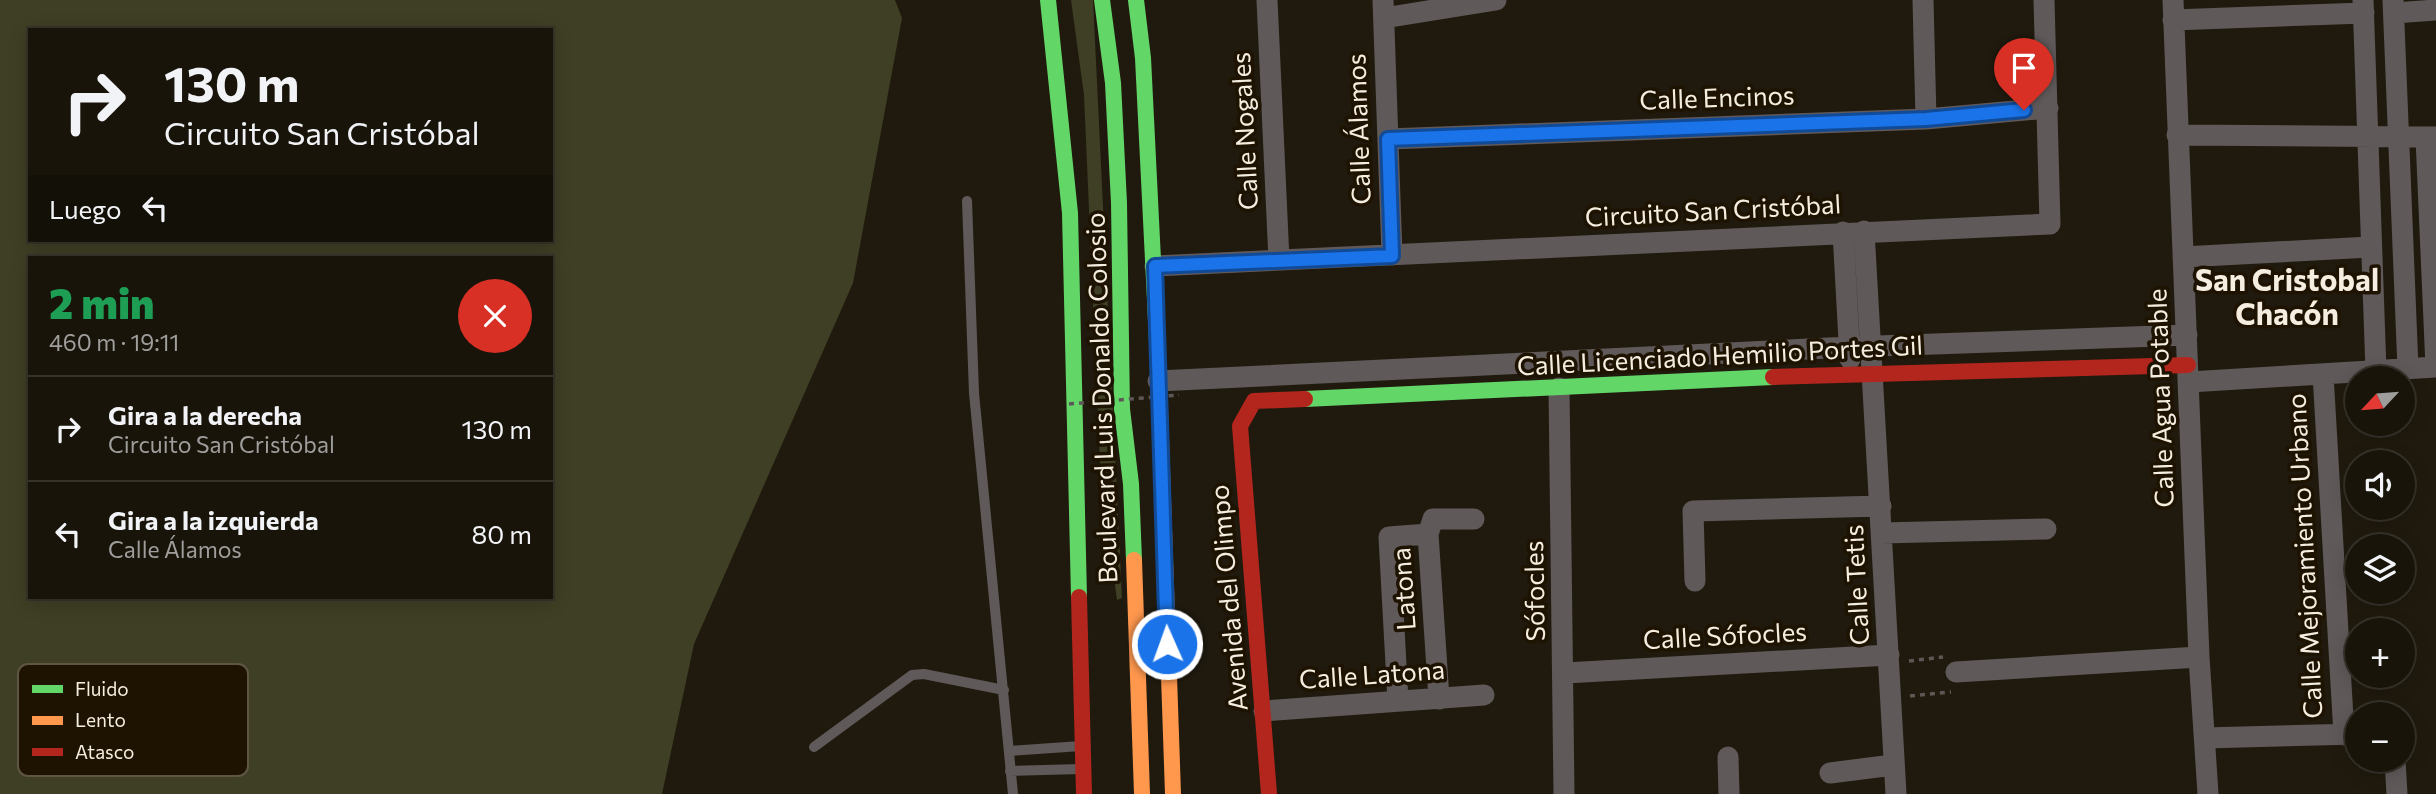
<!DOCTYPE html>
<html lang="es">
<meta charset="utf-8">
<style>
:root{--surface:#18140a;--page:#211d13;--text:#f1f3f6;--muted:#9f9e9c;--line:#36332b}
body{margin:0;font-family:Commissioner,sans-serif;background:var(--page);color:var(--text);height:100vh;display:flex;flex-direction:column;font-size:26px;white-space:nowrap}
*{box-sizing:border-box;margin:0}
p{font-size:23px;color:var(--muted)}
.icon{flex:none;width:38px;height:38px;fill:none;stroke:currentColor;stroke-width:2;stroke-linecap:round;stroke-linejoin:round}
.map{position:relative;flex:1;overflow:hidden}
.side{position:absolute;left:28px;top:256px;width:525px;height:343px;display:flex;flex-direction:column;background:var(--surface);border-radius:0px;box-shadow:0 4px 18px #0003,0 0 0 2px var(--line)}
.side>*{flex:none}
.top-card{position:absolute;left:28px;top:28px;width:525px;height:214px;border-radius:0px;box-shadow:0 4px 18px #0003,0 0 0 2px var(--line);background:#18140a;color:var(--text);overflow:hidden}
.needle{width:46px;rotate:244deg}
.tools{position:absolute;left:2345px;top:366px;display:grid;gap:14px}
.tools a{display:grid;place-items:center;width:70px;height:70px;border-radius:50%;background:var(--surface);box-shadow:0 4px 18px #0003,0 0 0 2px var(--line);font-size:35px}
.pin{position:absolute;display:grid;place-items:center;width:60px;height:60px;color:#fff;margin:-72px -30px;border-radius:50% 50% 50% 0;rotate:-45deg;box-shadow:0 0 7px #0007}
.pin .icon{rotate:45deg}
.me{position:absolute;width:77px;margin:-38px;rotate:358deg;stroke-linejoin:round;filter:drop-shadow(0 0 5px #0008)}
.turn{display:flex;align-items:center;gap:24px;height:147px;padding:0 21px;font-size:32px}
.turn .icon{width:91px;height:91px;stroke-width:2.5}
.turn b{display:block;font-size:49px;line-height:60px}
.then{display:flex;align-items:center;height:66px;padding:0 21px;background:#0003;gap:14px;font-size:26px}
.round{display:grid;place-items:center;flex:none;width:74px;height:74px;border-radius:37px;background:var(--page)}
.overview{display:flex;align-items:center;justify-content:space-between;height:119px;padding:0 21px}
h1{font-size:42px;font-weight:800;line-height:52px;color:#1e9e55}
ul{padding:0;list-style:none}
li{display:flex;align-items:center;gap:21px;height:105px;padding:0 21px;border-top:2px solid var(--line)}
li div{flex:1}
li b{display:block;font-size:26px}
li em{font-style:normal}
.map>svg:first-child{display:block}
.green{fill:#3e3f24;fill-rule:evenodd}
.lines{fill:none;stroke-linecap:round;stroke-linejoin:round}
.path{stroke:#5d5755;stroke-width:3.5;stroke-dasharray:5 5;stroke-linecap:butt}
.lane{stroke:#60595a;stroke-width:10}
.street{stroke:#60595a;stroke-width:21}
.fast{stroke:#63d668;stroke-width:16}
.slow{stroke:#ff974d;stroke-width:16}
.jam{stroke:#b3261e;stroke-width:16}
.path-bridge{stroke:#5d5755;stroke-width:3.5;stroke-dasharray:5 5;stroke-linecap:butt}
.route-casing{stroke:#114b97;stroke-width:18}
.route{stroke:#1a73e8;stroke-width:12}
.labels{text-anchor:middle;stroke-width:7;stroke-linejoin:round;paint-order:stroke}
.street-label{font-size:26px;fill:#f5eee0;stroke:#1e1300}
.quarter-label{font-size:30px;font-weight:bold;fill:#f5eee0;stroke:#1e1300}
.key{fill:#1e1300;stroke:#5e5543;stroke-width:2}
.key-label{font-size:19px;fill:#f5eee0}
</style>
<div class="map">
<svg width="2436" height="794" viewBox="0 0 2436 794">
<rect width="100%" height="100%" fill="#201a0e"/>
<path class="green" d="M0,0H895L902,18L853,283L694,644L662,794H0ZM30,30H551V240H30ZM30,257H551V597H30Z
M1071,0H1093L1122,598L1117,600L1101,484L1084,95Z"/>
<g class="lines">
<path class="path" d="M1909,661L1943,657
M1910,696L1951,692"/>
<path class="lane" d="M967,201L974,393L1013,794
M814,747L912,675L924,674L1004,690
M1009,751L1081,746
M1010,771L1081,769"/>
<path class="street" d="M1267,0L1279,260
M1383,0L1392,255
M1923,0L1926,119
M2173,0L2199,657L2208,794
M2363,0L2376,371
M2393,0L2408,369
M2394,13L2436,10
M1384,18L1496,0
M2173,20L2364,13
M2177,135L2436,137
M2426,138L2436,367
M1388,139L1926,119L2048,108
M1864,231L1896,794
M1843,232L1850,359
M2183,257L2370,247
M1155,266L2050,224L2044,0
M2323,374L2344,735
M1158,381L1849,347L2187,335
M2189,382L2436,367
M1559,388L1564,794
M1882,533L2046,529
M1695,581L1693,511L1881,506
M1956,672L2199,657
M1565,673L1889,655
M1439,699L1428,534L1433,519H1474
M1398,701L1389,537L1428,534
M1264,711L1484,695
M2205,738L2357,734
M1728,757L1729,794
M2395,760L2397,794
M1830,773L1893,765"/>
<path class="fast" d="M1048,0L1070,213L1079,597
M1102,0L1113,83L1119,203L1122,409L1131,484L1134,560
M1136,0L1143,58L1159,381
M1305,399L1773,377"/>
<path class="slow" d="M1159,381L1173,794
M1134,560L1142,794"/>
<path class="jam" d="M1773,377L2188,365
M1079,597L1084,794
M1269,794L1240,426L1254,401L1305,399"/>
<path class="path-bridge" d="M1069,404L1179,395"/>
</g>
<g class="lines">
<defs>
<path id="route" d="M1167,644L1155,266L1392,256L1388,139L1926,119L2024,110"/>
</defs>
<use href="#route" class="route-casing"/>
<use href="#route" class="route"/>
</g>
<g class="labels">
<g class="street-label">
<text transform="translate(1717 98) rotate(-2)" y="9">Calle Encinos</text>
<text transform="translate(1359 129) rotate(-92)" y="9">Calle Álamos</text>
<text transform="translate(1245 131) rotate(-93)" y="9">Calle Nogales</text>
<text transform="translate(1713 211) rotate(-3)" y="9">Circuito San Cristóbal</text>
<text transform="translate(1720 356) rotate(-3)" y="9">Calle Licenciado Hemilio Portes Gil</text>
<text transform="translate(1102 398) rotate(-92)" y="9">Boulevard Luis Donaldo Colosio</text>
<text transform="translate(2161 398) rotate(-92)" y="9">Calle Agua Potable</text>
<text transform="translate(2305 556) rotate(-93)" y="9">Calle Mejoramiento Urbano</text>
<text transform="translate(1857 585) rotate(-93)" y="9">Calle Tetis</text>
<text transform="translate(1404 589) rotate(-94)" y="9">Latona</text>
<text transform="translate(1535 591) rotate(-91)" y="9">Sófocles</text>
<text transform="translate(1229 598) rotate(-95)" y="9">Avenida del Olimpo</text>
<text transform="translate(1725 636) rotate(-3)" y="9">Calle Sófocles</text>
<text transform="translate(1372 675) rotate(-4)" y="9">Calle Latona</text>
</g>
<g class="quarter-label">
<text x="2287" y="291">San Cristobal<tspan x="2287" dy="34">Chacón</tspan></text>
</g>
</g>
<rect x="18" y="664" width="230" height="112" rx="10" class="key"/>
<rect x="32" y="685" width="31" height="8" fill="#63d668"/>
<rect x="32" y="716" width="31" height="9" fill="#ff974d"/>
<rect x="32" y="748" width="31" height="8" fill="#b3261e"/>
<g class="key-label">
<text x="75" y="696">Fluido</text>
<text x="75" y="727">Lento</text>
<text x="75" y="759">Atasco</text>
</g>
</svg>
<div class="tools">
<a><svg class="needle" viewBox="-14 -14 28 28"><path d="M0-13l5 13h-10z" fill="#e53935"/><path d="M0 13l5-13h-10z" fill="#9f9e9c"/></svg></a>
<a><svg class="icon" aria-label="sound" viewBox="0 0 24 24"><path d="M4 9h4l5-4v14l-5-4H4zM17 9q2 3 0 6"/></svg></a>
<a><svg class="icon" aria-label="layers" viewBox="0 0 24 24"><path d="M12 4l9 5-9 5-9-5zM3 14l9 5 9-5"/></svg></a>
<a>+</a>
<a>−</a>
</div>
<div class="pin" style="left:2024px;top:110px;background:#d93025"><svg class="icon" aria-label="arrive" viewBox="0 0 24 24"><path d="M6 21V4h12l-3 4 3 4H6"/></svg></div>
<svg class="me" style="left:1167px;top:644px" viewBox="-20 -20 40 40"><circle r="17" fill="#1a73e8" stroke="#fff" stroke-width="3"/><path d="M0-11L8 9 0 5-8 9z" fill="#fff"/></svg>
<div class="top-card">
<div class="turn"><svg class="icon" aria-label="right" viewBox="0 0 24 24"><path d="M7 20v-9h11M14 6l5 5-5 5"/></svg><div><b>130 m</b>Circuito San Cristóbal</div></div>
<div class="then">Luego<svg class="icon" aria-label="left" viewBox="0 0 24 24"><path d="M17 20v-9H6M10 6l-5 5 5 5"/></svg></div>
</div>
<section class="side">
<div class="overview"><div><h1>2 min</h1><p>460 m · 19:11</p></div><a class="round" style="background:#d93025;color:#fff"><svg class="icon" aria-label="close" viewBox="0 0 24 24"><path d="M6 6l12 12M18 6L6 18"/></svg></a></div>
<ul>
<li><svg class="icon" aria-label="right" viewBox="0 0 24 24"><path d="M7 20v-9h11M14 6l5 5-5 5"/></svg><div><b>Gira a la derecha</b><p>Circuito San Cristóbal</p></div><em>130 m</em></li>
<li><svg class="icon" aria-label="left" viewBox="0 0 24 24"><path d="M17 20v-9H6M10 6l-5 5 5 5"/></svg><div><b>Gira a la izquierda</b><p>Calle Álamos</p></div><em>80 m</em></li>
</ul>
</section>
</div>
